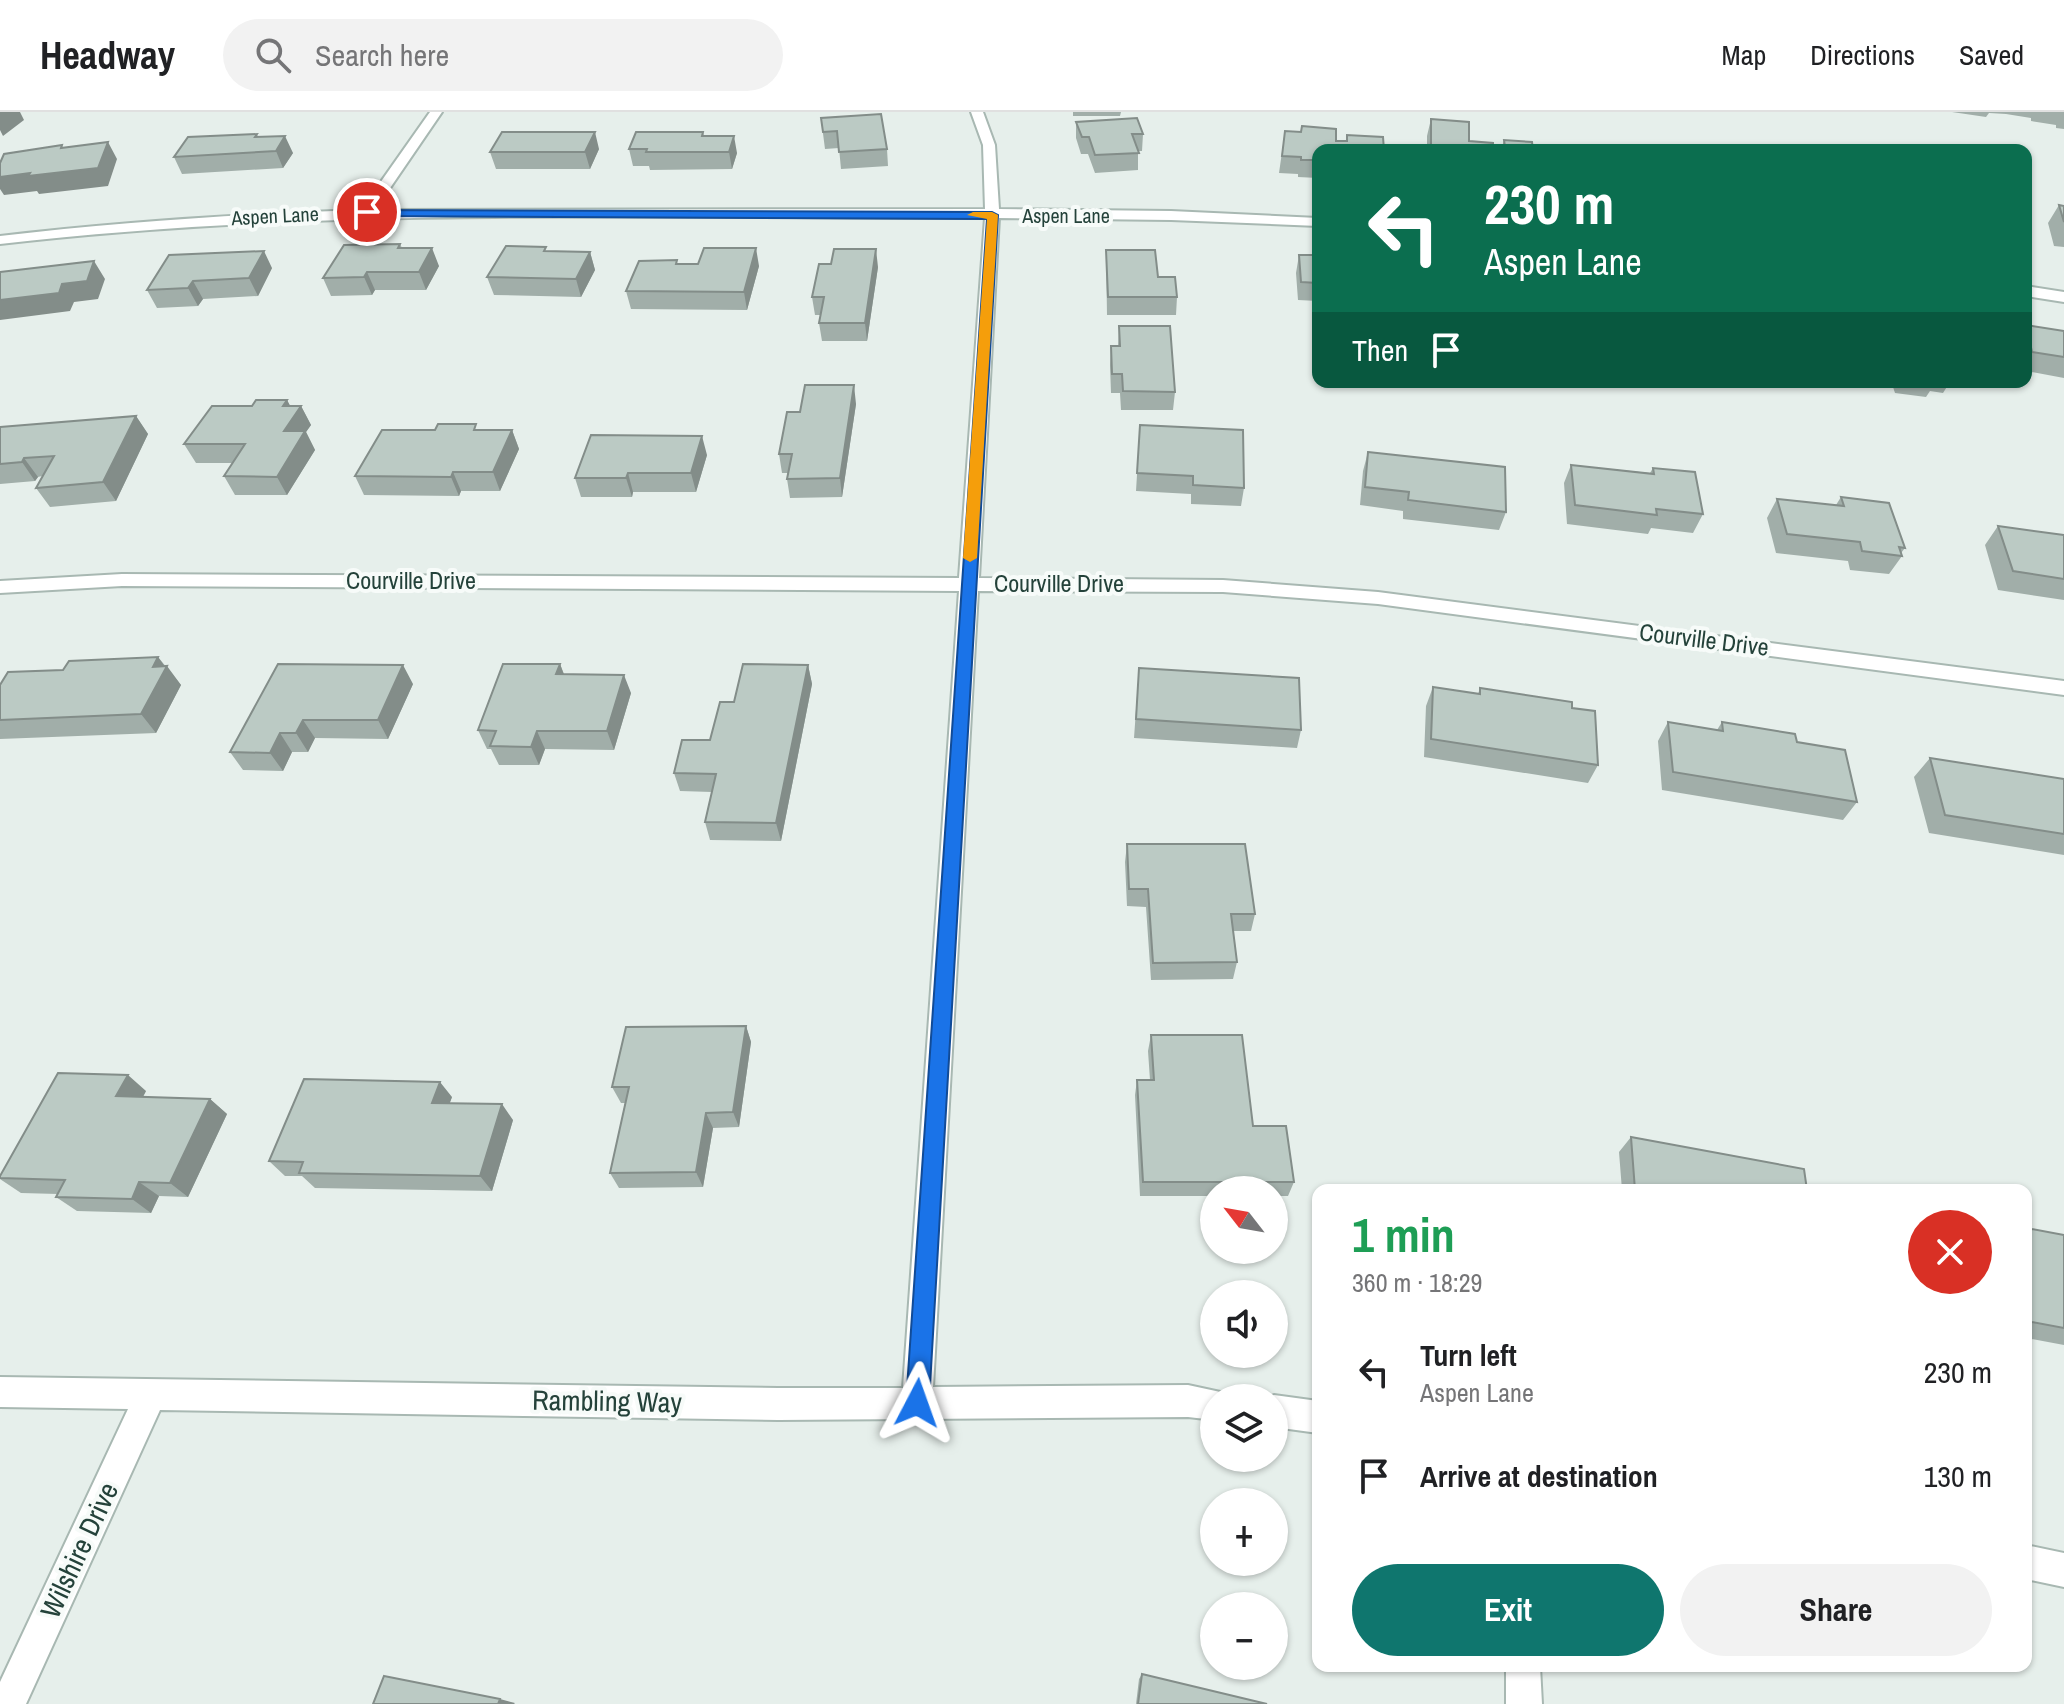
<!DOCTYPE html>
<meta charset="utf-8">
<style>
:root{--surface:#fff;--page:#f2f2f2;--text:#202124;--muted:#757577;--line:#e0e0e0;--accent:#0f766e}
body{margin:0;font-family:"Archivo Narrow",sans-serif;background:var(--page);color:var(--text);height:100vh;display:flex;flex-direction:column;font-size:30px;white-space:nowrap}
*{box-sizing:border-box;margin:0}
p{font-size:26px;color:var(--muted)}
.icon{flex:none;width:44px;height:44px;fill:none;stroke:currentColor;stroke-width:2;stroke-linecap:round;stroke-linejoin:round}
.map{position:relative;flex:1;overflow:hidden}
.drawer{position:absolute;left:1312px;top:1072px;width:720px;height:488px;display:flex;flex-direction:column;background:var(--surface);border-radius:16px;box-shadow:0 2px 6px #0004}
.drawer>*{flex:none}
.top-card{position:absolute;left:1312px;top:32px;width:720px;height:244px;border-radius:16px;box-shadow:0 2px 6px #0004;background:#0b6e4f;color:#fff;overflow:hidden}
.needle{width:52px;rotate:301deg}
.controls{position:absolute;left:1200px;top:1064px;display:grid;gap:16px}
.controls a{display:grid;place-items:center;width:88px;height:88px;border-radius:50%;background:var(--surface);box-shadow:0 2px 6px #0004;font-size:40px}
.pin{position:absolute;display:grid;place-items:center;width:68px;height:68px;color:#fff;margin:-34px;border:4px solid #fff;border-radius:50%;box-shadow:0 2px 8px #0007}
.me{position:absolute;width:88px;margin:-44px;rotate:4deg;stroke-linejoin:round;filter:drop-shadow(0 0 6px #0008)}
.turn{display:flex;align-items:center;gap:28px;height:168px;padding:0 40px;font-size:36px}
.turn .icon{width:104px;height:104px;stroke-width:2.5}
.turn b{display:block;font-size:56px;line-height:68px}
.then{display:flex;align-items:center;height:76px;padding:0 40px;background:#0003;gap:16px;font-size:30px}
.round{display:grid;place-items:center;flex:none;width:84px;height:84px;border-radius:42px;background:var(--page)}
.head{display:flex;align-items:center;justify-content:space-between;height:136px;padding:0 40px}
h1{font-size:48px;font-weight:800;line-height:60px;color:#1e9e55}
.cta{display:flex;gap:16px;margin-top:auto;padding:16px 40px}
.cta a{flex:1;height:92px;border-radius:48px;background:var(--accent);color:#fff;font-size:32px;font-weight:800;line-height:92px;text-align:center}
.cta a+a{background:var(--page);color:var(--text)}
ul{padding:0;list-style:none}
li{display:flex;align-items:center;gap:24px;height:104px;padding:0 40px}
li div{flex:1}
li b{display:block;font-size:30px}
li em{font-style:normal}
header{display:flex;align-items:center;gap:48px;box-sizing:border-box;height:112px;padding:0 40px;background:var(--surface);border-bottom:2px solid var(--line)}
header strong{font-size:38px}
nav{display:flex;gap:44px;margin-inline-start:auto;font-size:28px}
.search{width:560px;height:72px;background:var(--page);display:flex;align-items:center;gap:20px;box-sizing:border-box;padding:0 28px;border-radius:44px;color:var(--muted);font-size:30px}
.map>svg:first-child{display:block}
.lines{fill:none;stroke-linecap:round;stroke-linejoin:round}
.street-casing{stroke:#a8b8b2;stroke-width:4}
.street{fill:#fff;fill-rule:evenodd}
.wall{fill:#a1aea9}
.shaded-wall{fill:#838d89}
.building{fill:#bbcac4;stroke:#838d89;stroke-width:2}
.route{fill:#1a73e8;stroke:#114b97;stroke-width:2}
.slow{fill:#f59e0b}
.labels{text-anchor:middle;stroke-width:8;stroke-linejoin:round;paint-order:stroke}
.far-street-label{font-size:20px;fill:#24423a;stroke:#f7fbf9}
.street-label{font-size:24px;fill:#24423a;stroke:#f7fbf9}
.near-street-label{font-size:28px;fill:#24423a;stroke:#f7fbf9}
</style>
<header>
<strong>Headway</strong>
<div class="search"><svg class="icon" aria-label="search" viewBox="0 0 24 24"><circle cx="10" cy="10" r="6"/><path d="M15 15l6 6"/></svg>Search here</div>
<nav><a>Map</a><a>Directions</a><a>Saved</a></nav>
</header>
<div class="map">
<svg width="2064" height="1592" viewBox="0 0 2064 1592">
<rect width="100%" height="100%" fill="#e6efeb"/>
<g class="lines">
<defs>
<path id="street" d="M430,0H442L375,98L985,97L983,33L971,0H983L995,33L999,97L1171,99L1318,106V114L1171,108L999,106L979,466L1223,468L1378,480L2064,569V583L1378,492L1223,480L978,479L933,1275L1188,1273L1225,1281L1227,1286H1214V1308L1188,1305L778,1308L160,1298L26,1592H0V1570L128,1297L0,1295V1265L778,1276H903L959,479L122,474L0,481V469L122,462L959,466L985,106C656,106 327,94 0,132V124C120,110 240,102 361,98Z
M2026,174L2064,180V190L2026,184Z
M1274,1283L1318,1289V1321L1274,1315V1286H1268Z
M2026,1433L2064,1441V1475L2026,1467Z
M1506,1554H1540L1542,1592H1506Z"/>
</defs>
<use href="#street" class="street-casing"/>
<use href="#street" class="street"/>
</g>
<path class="wall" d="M1073,0H1121L1120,4H1073Z
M1952,0H2064V17L2056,16V13L2031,9V6L2006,2L1989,1L1986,5Z
M821,6L887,37L888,54L841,57L839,36L825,37Z
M1431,7L1469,29L1502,35L1504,28L1533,38H1427V24Z
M1076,10L1143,22L1142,39H1138V58L1095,61L1088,42H1081L1076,26Z
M1285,19L1301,20L1336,29H1346L1347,23L1383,25L1318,38V66L1298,65V62L1279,61Z
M703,20L704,24L737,41L732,57L650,58L649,54H633L629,37Z
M257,22L258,25L293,41L283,56L182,62L174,45Z
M599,37L590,57H496L490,40Z
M2059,93L2064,94V135L2054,134L2048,111Z
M400,132L402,136L439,154L426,178H375L372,183L331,184L323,166Z
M1106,138L1158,165L1177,185L1176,203H1107Z
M548,139L590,140L595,158L581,185L494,183L487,165Z
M169,143L272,156L258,184L203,187L198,194L157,196L147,178Z
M1299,143H1318V189L1298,188L1296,161Z
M678,152L759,154L747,198L631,197L626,179Z
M878,155L867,229H822L819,211L821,203H815L812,185Z
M2026,213L2064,219V266L2026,259Z
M1119,214L1175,280L1173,298H1121L1120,281H1111L1110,253L1111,234H1118Z
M1858,270H1950L1943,281L1930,279L1926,285L1895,281L1893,275Z
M287,288L290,294H301L311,313L306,320L315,338L287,383H235L224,364L233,351H196L184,332L252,294Z
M856,292L842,385L790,386L787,367L788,361H782L779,342L800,300Z
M136,304L148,322L116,389L50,395L36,376L42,364L38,365L35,369L0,372V315Z
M1140,313L1244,376L1241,394L1191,392V382L1136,379Z
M479,318H512L519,337L500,379H461L459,384L364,383L355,364Z
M1368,340L1506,400L1499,418L1403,407V399L1360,393L1363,359Z
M707,343L696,380H633L632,385H581L575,366Z
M1571,353L1650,361L1653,356L1703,402L1693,421L1651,416L1648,422L1567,412L1564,371Z
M1841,385L1905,436L1901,441L1902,444L1889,462L1850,458L1848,449L1776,441L1767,406L1777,387L1836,393Z
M1998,414L2064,423V488L1998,478L1985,433Z
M158,545L181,573L156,621L0,627V573L63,558Z
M278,552L413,572L388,627L315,626L308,640H292L283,659L243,658L230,640Z
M560,552L564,562L631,581L614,638L545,637L539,653H499L491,637H487L478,618Z
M808,553L812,572L781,729L710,728L705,710L712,680L680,679L674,661L710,628L734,590Z
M1139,556L1301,618L1297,636L1134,626Z
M1433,575L1478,582L1480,576L1572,596L1598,653L1588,671L1424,645L1426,594Z
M1668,610L1717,618L1722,610L1797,630L1857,690L1843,708L1662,678L1658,629Z
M1930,646L2064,667V743L1929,721L1914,665Z
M1127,732L1255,802L1251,819H1233L1237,850L1233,867L1151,868L1146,795L1127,794L1125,750Z
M746,914L751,930L739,1015L713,1016L703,1075L619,1076L610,1061L625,991H621L612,975Z
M1151,923L1253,1014L1294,1070L1288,1084H1274V1078H1214V1084H1140L1135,983L1137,968H1150L1148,939Z
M146,979L143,985L210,987L227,1002L188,1085L159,1084L151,1101L77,1099L56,1085L58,1082L21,1081L0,1067V1064Z
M452,985L449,992L513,1008L492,1079L315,1076L302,1064H285L269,1049Z
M1631,1025L1807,1078H1622L1619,1040Z
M2026,1116L2064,1123V1233L2026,1226Z
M1142,1562L1267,1592H1136L1139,1567Z"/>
<path class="shaded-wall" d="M0,0H20L24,8L3,24L0,18Z
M595,20L599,37L590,57L585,40Z
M285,24L293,41L283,56L276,39Z
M734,24L737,41L732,57L729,40Z
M108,30L117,47L108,74L39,82L37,79L4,83L0,77V65Z
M432,136L439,154L426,178L419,160Z
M756,136L759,154L747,198L744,180Z
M876,137L878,155L867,229L865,211Z
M264,139L272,156L258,184L249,166Z
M590,140L595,158L581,185L576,167Z
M94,149L105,167L98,187L74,190L70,199L0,208V188L62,172Z
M367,160L375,178L372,183L364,165Z
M193,169L203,187L198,194L188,176Z
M854,273L856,292L842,385L840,366Z
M287,288L295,303L301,294L311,313L306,320L315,338L287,383L277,365L284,319L283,294Z
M136,304L148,322L116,389L103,370Z
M512,318L519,337L500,379L493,360Z
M702,324L707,343L696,380L691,361Z
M24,346L38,365L35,369L22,350Z
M453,360L461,379L459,384L451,365Z
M628,361L633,380L632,385L626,366Z
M158,545L166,556L167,554L181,573L156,621L141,602L153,555Z
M560,552L567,571L556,562Z
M403,553L413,572L388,627L378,608Z
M808,553L812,572L781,729L776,711Z
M624,563L631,581L614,638L607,619Z
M303,608L315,626L308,640L296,621Z
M537,619L545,637L539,653L531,635Z
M280,621L292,640L283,659L270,641Z
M746,914L751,930L739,1015L733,1000Z
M128,963L146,979L135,999L116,984Z
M440,970L452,985L444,1007L432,991Z
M210,987L227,1002L188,1085L170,1071Z
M502,992L513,1008L492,1079L480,1064Z
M706,1001L713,1016L703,1075L696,1060Z
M139,1070L159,1084L151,1101L132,1087Z
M500,1587L515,1591L514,1592H498Z"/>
<path class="building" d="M881,2L887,37L839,40L837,19L823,20L821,6Z
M1137,6L1143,22H1132L1139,41L1095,43L1089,25H1082L1076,10Z
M1431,7L1469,10V29L1493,31V34L1505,35L1504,28L1532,30L1533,38H1431Z
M1302,14L1336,17V29H1347V23L1383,25L1384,38H1318V48H1301V45L1282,44L1285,19L1301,20Z
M502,20H595L585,40H490Z
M636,20H703L702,24H734L729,40H646L647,37H629Z
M257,22L255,25L285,24L276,39L174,45L188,25Z
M108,30L98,56L28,64L30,61L0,65V51L4,42L62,33L61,36Z
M1577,34L1618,37V38H1578Z
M2059,93L2064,94V110Z
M400,132L398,136H432L419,160H367L364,165L323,166L344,133Z
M506,134L546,135L544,139L590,140L576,167L487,165Z
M704,136H756L744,180L626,179L639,149L677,148L676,152H698Z
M834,137H876L865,211H819L824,185H812L819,152H831Z
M1106,138H1155L1158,165H1175L1177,185H1108Z
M264,139L249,166L193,169L188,176L147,178L169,143Z
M1299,143H1318V171L1301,170Z
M94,149L87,169L62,172L59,181L0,188V160Z
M2026,213L2064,219V245L2032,240Z
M1119,214H1170L1175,280L1123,279L1122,262H1112L1111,234H1120Z
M805,273H854L840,366L787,367L792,342H779L787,300H800Z
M256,288H287L283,294H301L284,319H305L277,365L224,364L245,332H184L212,294H252Z
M136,304L103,370L36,376L54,344L24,346L22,350L0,352V315Z
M438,312H476L474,318H512L493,360H453L451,365L355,364L382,318H435Z
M1140,313L1243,318L1244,376L1193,373V364L1137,361Z
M591,323L702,324L691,361H628L626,366H575Z
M1368,340L1505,355L1506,400L1408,388L1409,380L1365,375Z
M1571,353L1654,362L1653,356L1695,360L1703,402L1656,397L1657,403L1575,393Z
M1841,385L1889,391L1905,436L1899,435L1902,444L1862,439L1860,430L1787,422L1777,387L1844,394Z
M1998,414L2064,423V467L2013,459Z
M158,545L153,555L167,554L141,602L0,608V573L8,560L63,558L69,549Z
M278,552L403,553L378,608H303L296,621H280L270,641L230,640Z
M503,552H560L556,562L624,563L607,619H537L531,635L490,634L496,619L478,618Z
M743,552L808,553L776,711L705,710L716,662L674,661L682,628H710L720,590H734Z
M1139,556L1299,566L1301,618L1136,607Z
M1433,575L1480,582V576L1572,590V596L1595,599L1598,653L1431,627Z
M1668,610L1723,619L1722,610L1795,622L1797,630L1845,638L1857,690L1673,660Z
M1930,646L2064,667V722L1945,703Z
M1127,732H1245L1255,802H1231L1237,850L1153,851L1148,777H1129Z
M746,914L733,1000L706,1001L696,1060L610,1061L629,975H612L626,915Z
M1151,923H1242L1253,1014H1286L1294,1070H1143L1137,968H1154Z
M58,961L128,963L116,984L210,987L170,1071L139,1070L132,1087L56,1085L65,1068L0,1066V1064Z
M304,967L440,970L432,991L502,992L480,1064L299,1061L303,1050L269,1049Z
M1631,1025L1804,1057L1807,1078H1635Z
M2026,1116L2064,1123V1216L2026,1209Z
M1142,1562L1267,1592H1138Z
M384,1564L500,1587L498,1592H373Z"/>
<path class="route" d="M363,98L992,100L998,103L929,1291L926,1299L917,1303L909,1299L906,1291L987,107L367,104L363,103Z"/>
<path class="slow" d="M992,100L998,103L977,446L970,450L963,446L987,107L967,103L973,100Z"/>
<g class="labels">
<g class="far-street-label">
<text transform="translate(275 104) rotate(-3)" y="7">Aspen Lane</text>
<text x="1066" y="111">Aspen Lane</text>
</g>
<g class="street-label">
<text x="411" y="477">Courville Drive</text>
<text x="1059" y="480">Courville Drive</text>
<text transform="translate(1704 528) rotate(7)" y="8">Courville Drive</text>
</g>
<g class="near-street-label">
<text transform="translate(607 1289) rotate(1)" y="10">Rambling Way</text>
<text transform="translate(79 1438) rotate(-65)" y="10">Wilshire Drive</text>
</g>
</g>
</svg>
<div class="controls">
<a><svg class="needle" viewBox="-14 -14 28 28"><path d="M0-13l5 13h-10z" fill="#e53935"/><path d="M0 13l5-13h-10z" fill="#757577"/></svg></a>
<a><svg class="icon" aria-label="sound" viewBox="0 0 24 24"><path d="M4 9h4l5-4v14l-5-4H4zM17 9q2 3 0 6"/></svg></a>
<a><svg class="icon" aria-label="layers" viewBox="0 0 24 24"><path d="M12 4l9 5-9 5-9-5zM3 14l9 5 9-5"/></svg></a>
<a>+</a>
<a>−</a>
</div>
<div class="pin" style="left:367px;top:100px;background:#d93025"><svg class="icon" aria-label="arrive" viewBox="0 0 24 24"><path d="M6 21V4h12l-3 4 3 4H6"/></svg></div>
<svg class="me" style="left:917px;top:1291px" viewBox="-20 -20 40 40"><path d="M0-17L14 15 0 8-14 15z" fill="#1a73e8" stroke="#fff" stroke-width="4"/></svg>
<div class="top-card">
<div class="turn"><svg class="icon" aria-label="left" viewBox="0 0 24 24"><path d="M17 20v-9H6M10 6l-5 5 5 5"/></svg><div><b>230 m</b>Aspen Lane</div></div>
<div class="then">Then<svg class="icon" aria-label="arrive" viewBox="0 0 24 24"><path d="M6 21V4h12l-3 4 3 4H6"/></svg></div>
</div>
<section class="drawer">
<div class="head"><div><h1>1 min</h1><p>360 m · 18:29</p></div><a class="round" style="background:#d93025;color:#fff"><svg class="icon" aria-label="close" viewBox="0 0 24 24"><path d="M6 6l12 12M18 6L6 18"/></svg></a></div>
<ul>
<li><svg class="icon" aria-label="left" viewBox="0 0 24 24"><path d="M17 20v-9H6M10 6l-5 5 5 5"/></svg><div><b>Turn left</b><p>Aspen Lane</p></div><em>230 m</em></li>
<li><svg class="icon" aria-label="arrive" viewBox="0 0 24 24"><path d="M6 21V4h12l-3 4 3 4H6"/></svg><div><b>Arrive at destination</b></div><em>130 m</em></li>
</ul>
<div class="cta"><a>Exit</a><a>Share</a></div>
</section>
</div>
